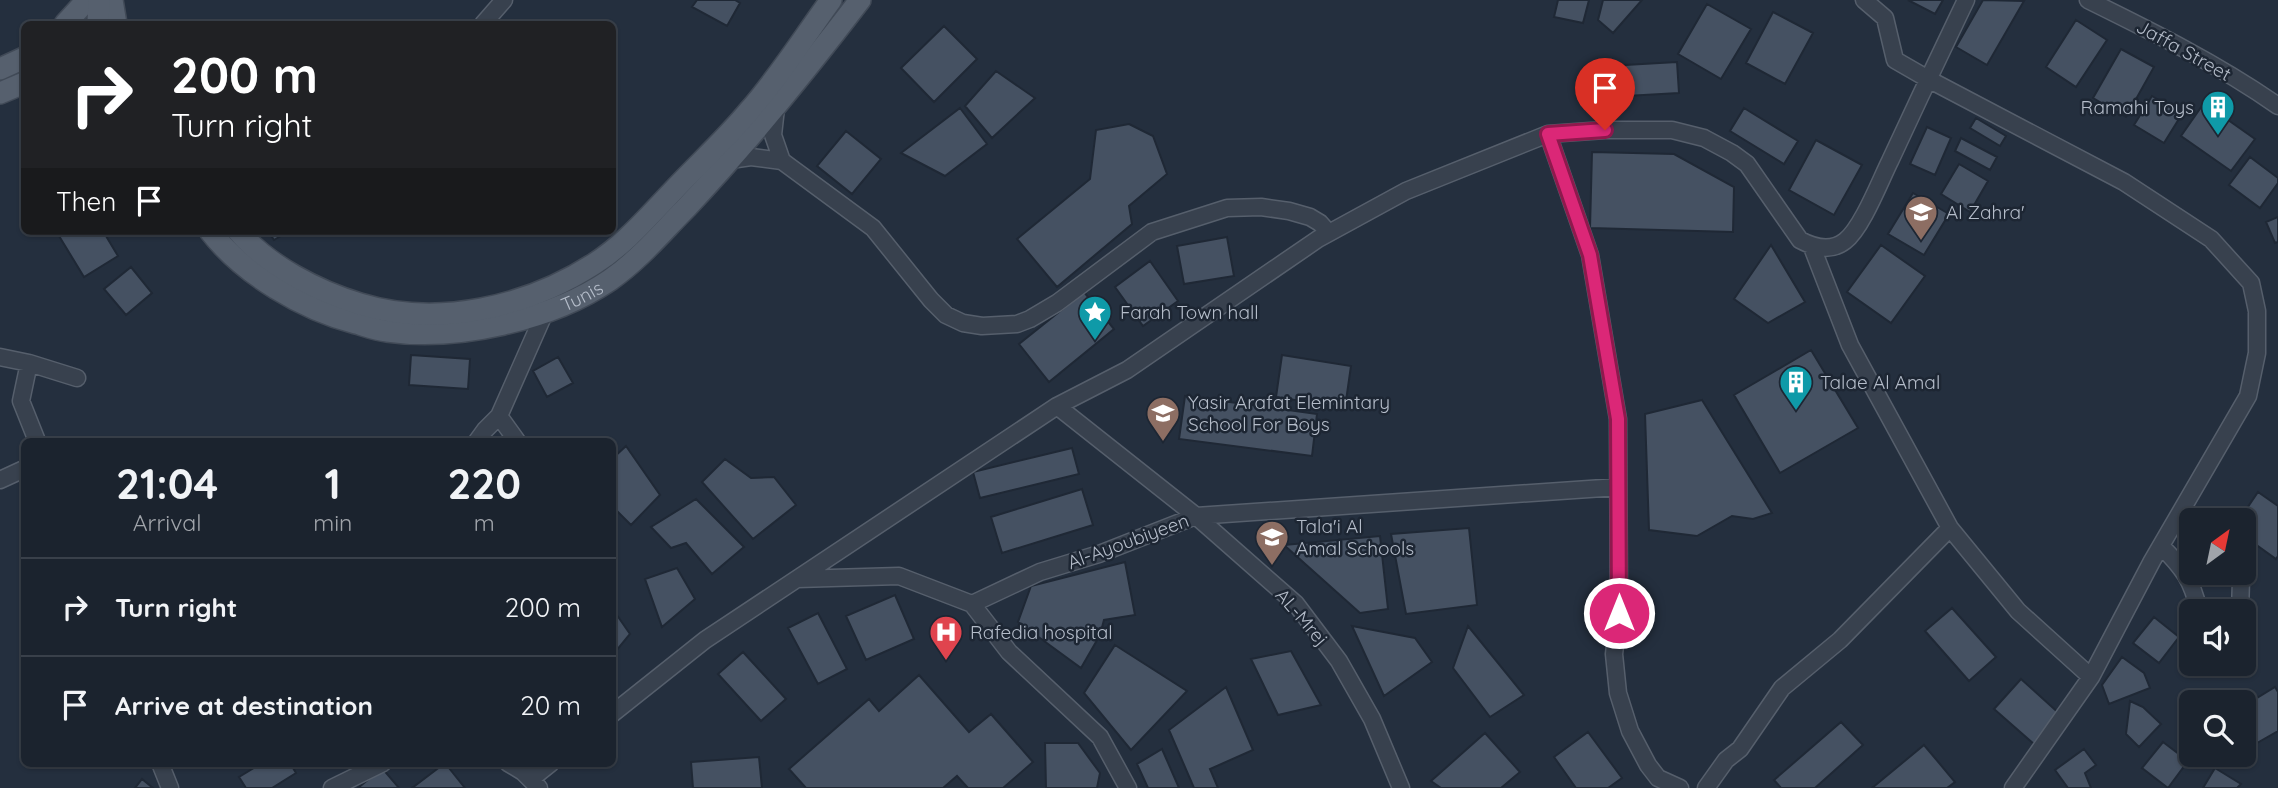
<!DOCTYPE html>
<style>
:root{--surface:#1b232e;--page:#242b36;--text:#f1f3f6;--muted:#a0a4aa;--line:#39404a}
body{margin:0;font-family:Quicksand,sans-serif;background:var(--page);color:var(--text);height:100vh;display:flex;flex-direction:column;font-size:26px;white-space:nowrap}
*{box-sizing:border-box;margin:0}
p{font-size:23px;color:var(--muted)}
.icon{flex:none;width:38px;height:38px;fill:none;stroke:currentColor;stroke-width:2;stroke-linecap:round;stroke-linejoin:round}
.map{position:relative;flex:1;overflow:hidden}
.sheet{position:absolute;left:21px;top:438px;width:595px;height:329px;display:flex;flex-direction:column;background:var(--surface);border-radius:10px;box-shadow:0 2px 5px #0004,0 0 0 2px var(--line)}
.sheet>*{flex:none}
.hud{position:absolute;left:21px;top:21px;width:595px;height:214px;border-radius:10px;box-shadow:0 2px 5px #0004,0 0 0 2px var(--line);background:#202124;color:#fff;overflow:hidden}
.needle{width:46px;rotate:33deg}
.tools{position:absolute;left:2179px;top:508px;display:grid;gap:14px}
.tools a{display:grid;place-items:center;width:77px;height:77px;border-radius:10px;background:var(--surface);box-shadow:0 2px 5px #0004,0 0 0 2px var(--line);font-size:35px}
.pin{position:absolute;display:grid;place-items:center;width:60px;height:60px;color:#fff;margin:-72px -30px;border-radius:50% 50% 50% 0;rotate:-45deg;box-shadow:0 0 7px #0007}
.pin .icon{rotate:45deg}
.me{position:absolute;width:77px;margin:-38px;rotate:0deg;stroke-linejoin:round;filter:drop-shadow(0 0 5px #0008)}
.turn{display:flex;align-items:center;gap:24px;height:147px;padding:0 35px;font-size:32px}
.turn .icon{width:91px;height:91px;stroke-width:2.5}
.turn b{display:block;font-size:49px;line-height:60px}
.then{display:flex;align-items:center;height:66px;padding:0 35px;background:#0003;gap:14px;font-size:26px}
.eta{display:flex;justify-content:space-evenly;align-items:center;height:119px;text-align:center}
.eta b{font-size:42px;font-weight:700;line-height:49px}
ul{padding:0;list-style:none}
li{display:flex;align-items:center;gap:21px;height:98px;padding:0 35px;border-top:2px solid var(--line)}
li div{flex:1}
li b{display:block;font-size:26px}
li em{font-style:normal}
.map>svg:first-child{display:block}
.building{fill:#455162;stroke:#1f2835;stroke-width:2}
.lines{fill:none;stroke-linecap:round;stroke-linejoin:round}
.minor-casing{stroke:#565f6c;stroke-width:19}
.major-casing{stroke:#414a57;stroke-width:24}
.minor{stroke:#38414e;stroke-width:16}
.major{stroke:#56606e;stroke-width:21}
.route-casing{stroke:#8e194d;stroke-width:18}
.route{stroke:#db2777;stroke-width:12}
.labels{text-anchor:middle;stroke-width:5;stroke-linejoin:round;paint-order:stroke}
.street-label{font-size:19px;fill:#b4bcc9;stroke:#1d2633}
.poi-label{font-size:19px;fill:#b4bcc9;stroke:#1d2633;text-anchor:start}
</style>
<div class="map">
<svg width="2278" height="788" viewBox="0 0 2278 788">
<rect width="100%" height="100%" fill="#242f3e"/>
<path class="building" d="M697,0H735L740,3L727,26L692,7Z
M1558,0H1589L1583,23L1554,17Z
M1603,0H1642L1613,33L1598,20Z
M1908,0H1943L1935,14Z
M1983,0L2024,1L1987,65L1956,47Z
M1707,4L1751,29L1721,79L1678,54Z
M1773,12L1813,33L1785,84L1746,63Z
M2076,20L2107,40L2076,87L2046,67Z
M944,26L977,59L934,102L901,68Z
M2121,49L2154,67L2126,117L2093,98Z
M1677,62L1679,93L1626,96L1625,65Z
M996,71L1035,98L992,138L965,106Z
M2152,96L2182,114L2164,143L2134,125Z
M2204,103L2255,139L2231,171L2181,136Z
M960,108L987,144L945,176L901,153Z
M1744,108L1798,141L1784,164L1730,131Z
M1976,118L2006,136L2000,146L1970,128Z
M1129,124L1153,136L1167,174L1129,206L1132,224L1057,287L1017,239L1090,179L1096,130Z
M1927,127L1951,138L1935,175L1910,164Z
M846,131L881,159L852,194L817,166Z
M1961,138L1997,157L1990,170L1955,151Z
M1816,140L1862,165L1834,215L1789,190Z
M1592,152L1674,154L1734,187L1733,232L1590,228Z
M2250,157L2278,178V183L2260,208L2229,185Z
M1959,164L1988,181L1970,212L1941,194Z
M1913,193L1949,214L1924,255L1888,234Z
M2278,217V242L2275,243L2266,222Z
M56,231H103L118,256L84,277Z
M268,231H289L274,240Z
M1227,237L1234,276L1184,284L1177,246Z
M1771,245L1805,302L1768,323L1734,299Z
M1881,245L1925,276L1891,323L1847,292Z
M1150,261L1178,301L1143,326L1115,287Z
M131,267L152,293L126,315L104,289Z
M1084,292L1114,329L1049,382L1019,344Z
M1811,350L1858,428L1780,473L1734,395Z
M411,355L470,359L468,389L409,385Z
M1282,355L1351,366L1345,408L1276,397Z
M558,357L573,383L547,397L533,371Z
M1185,396L1317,414L1312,456L1179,439Z
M1702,400L1772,513L1753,519L1732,516L1697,536L1649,530L1645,414Z
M626,446L660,495L631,525L612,506V459Z
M1072,448L1079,474L980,498L973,472Z
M725,459L751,478L774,477L796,505L753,539L702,482Z
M1082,489L1093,525L1002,553L991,517Z
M2258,492L2278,506V556L2276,559L2244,536V520H2239Z
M696,499L744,547L712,574L686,543L671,548L651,527Z
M1469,528L1477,605L1406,614L1391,534Z
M1380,536L1388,609L1360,613L1284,545Z
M1125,562L1135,615L1104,620L1100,635L1081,668L1018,622L1031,586Z
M677,568L695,599L662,627L645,579Z
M895,595L914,639L866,660L846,616Z
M612,608L630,634L612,656Z
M1952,608L1996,657L1969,681L1925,631Z
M818,613L847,669L818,684L788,628Z
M2154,617L2179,637L2159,663L2133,643Z
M1352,626L1415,638L1432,662L1384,696Z
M1468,626L1524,695L1490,717L1453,668Z
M1115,645L1187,691L1131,750L1084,693Z
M1291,651L1321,705L1278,715L1251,659Z
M743,652L786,699L761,721L718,674Z
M2122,657L2144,673L2150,688L2109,704L2102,685Z
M919,675L969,732L991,714L1033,762L1003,788H968L957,776L943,788H806L789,769L869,699L879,711Z
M2021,679L2062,716L2035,745L1994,709Z
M1226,687L1253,750L1210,769L1218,788H1194L1169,730Z
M2275,687L2278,692V731L2250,747L2244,736V706Z
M2130,701L2143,707L2161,724L2139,747L2126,734Z
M1841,722L1863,745L1815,788H1781L1774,780Z
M1588,732L1622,778L1608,788H1576L1554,757Z
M1485,733L1520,772L1501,788H1441L1431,781Z
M2163,742L2188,761L2168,788L2142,768Z
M1045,743H1078L1100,773L1097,788H1046Z
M1924,745L1955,782L1947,788H1872Z
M1162,749L1179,788H1148L1137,764Z
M2084,749L2096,765L2085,773L2091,788H2068L2055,770Z
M759,757L762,788H693L691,762Z
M262,763H290L296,773L272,788H246L239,777Z
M445,763L465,788H412Z
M382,768L399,788H358Z
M2215,768L2241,784L2237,788H2203Z
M142,779L153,788H135Z"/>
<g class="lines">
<defs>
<path id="minor" d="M1864,0L1885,18L1895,60L1928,79L2124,182L2211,239L2251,283L2257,311V353L2248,396L2152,561L2091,677L2013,788
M2088,0C2153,32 2218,64 2278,106
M483,24L504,0
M776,108L773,135L782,161
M1548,134L1590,255L1618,419L1619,613L1614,654L1618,693L1630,731L1648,765L1658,778L1680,788
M730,160L751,157L782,161L873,228L931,300L946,315L963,323L982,326L1017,324L1030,319L1057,303L1152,232L1227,208L1261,207L1289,211L1310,217L1320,223L1329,233
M1812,247L1850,345L1950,528L2018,611L2091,677
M0,357L29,363L77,378
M29,363L21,401L37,441
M1057,406L1196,516L1296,604L1339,661L1372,719L1401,788
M499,416L517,441
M477,441L485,430L499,416L545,312
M0,480L24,469
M2161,546C2183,568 2192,580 2199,611
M797,579L899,576L972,604
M972,604L1040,572L1099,554L1196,516L1618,487
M972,604L1009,652L1100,737L1128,788
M2240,611L2241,580
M612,714L705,640L1057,406L1127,370L1318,239L1406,191L1548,134L1605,130H1672L1704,138L1732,153L1747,164L1800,240C1815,248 1831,252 1845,241C1862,228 1880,181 1890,161C1915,107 1940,54 1966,0
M160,763L170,788
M508,763L523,772L539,788
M531,779L551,763
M332,788L383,763
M1706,788L1726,760L1740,749L1782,688L1840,640L1950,528"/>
<g id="major">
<path d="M112,0L116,24"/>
<path d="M65,24L87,0"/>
<path d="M98,24L99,0"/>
<path d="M0,69L24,58"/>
<path d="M0,93L24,83"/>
<path id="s1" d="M210,231C243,274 304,310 356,323C366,326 376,330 387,331C457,341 551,320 610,280C639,260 662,232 687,207C749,141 805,72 860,0"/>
<path d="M238,231C268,266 317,291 360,304C438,328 527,307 594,264C624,245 647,218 672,192C697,165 725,140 749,111C779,77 804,37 831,0"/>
</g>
</defs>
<use href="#minor" class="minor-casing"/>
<use href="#major" class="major-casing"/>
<use href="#minor" class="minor"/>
<use href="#major" class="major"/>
</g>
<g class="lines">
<defs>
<path id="route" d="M1605,130L1548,134L1590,255L1618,419L1619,613"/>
</defs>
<use href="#route" class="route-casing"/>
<use href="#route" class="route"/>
</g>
<defs>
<symbol id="building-pin" viewBox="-11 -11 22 30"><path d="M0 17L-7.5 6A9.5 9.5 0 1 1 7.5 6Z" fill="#0f9aa8" stroke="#1d2633"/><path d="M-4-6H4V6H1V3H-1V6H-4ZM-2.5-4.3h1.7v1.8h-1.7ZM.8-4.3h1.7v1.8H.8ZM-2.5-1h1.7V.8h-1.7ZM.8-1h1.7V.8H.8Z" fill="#fff"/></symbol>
<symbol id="school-pin" viewBox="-11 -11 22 30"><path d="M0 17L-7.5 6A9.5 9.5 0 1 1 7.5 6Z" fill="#8d6e63" stroke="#1d2633"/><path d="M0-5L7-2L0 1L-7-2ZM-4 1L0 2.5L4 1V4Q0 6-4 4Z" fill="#fff"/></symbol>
<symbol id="sight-pin" viewBox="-11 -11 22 30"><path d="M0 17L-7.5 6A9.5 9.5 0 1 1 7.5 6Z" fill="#0f9aa8" stroke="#1d2633"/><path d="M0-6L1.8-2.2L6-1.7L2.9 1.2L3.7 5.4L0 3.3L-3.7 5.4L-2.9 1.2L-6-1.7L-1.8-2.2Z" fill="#fff"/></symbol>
<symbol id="hospital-pin" viewBox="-11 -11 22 30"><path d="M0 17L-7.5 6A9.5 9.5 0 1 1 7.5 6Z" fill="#e0444e" stroke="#1d2633"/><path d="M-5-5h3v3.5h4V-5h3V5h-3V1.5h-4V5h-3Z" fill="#fff"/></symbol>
</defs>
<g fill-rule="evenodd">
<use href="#building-pin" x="2199" y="88" width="38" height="52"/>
<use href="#school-pin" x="1902" y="193" width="38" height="52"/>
<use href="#sight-pin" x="1076" y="293" width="38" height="52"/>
<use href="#building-pin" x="1777" y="363" width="38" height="52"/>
<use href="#school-pin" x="1144" y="394" width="38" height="52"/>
<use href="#school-pin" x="1253" y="518" width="38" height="52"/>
<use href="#hospital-pin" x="927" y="613" width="38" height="52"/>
</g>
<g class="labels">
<g class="street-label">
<text transform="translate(2184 50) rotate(29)" y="7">Jaffa Street</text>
<text dy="7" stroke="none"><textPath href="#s1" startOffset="408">Tunis</textPath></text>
<text transform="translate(1128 541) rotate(-20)" y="7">Al-Ayoubiyeen</text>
<text transform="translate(1302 617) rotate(49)" y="7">AL-Mrej</text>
</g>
<g class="poi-label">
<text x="2194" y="114" text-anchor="end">Ramahi Toys</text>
<text x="1946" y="219">Al Zahra'</text>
<text x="1120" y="319">Farah Town hall</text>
<text x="1820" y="389">Talae Al Amal</text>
<text x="1188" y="409">Yasir Arafat Elemintary<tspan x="1188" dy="22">School For Boys</tspan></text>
<text x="1296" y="533">Tala'i Al<tspan x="1296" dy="22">Amal Schools</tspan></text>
<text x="970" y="639">Rafedia hospital</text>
</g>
</g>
</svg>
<div class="tools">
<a><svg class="needle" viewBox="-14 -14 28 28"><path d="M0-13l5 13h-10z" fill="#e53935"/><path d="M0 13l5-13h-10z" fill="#a0a4aa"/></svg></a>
<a><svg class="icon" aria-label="sound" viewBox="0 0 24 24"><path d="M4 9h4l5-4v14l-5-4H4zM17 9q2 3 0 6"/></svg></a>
<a><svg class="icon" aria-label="search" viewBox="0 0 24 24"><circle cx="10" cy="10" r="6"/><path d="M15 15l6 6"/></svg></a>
</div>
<div class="pin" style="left:1605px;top:130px;background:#d93025"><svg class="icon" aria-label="arrive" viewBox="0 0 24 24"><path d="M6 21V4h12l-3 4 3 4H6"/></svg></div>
<svg class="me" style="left:1619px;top:613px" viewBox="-20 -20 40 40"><circle r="17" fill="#db2777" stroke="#fff" stroke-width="3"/><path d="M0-11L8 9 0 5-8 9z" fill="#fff"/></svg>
<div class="hud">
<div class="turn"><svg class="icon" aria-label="right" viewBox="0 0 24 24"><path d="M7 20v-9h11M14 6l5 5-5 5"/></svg><div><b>200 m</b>Turn right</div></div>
<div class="then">Then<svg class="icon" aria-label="arrive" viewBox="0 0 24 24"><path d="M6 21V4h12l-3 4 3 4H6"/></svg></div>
</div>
<section class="sheet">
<div class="eta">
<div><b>21:04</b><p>Arrival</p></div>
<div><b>1</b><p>min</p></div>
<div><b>220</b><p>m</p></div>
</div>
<ul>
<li><svg class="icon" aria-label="right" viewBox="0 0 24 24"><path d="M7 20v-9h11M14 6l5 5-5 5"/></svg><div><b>Turn right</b></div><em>200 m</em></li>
<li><svg class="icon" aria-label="arrive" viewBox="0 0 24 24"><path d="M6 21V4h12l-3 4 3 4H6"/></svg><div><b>Arrive at destination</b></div><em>20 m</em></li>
</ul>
</section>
</div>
